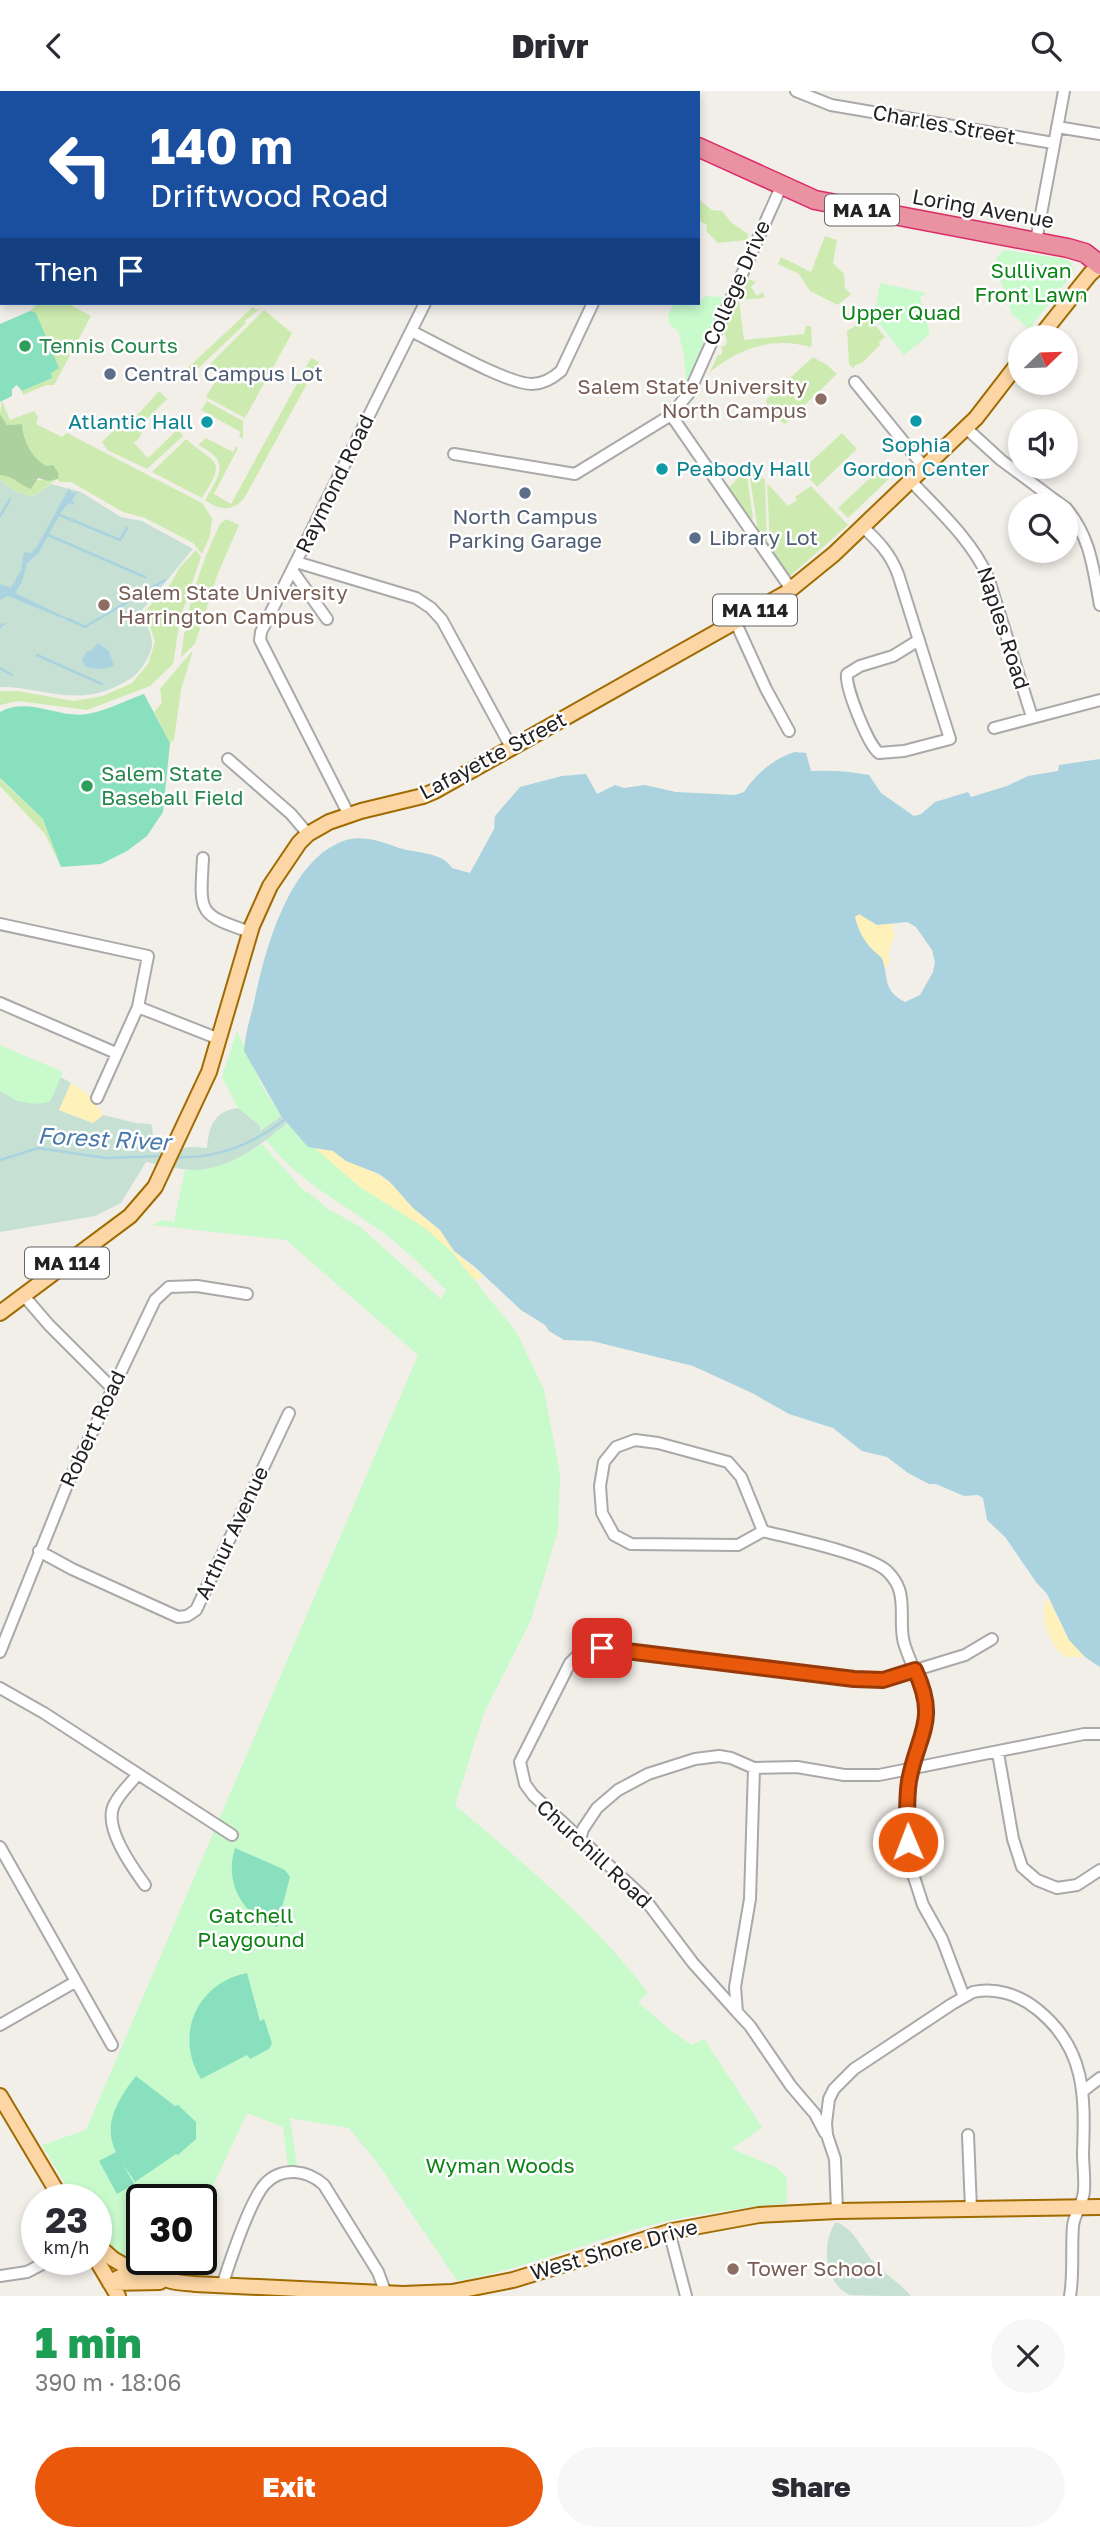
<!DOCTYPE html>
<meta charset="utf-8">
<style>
:root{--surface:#fff;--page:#f7f7f7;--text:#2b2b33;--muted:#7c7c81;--accent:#ea580c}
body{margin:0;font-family:"Golos Text",sans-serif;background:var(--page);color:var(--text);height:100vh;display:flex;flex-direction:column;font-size:26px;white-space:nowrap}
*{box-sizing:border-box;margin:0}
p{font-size:23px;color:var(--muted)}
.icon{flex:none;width:38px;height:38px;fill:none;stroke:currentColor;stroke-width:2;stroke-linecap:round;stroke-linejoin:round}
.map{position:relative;height:2205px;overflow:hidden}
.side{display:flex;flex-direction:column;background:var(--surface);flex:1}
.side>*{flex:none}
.top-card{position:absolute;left:0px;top:0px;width:700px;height:214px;box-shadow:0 4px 10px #0003;background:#1a4fa0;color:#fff;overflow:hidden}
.needle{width:46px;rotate:67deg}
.fabs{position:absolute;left:1008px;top:234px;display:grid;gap:14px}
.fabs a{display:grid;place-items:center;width:70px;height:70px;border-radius:50%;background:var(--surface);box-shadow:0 4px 10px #0003;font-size:35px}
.speed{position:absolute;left:21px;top:2093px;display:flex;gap:14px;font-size:35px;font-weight:700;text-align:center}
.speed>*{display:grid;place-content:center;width:91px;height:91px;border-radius:50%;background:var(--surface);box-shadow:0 4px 10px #0003;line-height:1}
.speed small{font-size:18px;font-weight:400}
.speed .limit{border:4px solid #111;border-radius:10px;background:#fff;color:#111}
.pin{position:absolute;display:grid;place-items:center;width:60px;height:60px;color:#fff;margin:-30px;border-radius:14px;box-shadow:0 4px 10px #0006}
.me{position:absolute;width:77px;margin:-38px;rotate:359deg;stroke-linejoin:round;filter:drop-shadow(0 0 5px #0008)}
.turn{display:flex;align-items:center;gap:24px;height:147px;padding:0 35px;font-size:32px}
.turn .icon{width:91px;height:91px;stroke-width:2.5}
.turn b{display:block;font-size:49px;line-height:60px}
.then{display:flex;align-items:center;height:66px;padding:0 35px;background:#0003;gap:14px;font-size:26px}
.round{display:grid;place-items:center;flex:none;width:74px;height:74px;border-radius:37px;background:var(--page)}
.overview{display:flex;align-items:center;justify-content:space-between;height:119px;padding:0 35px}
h1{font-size:42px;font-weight:800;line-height:52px;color:#1e9e55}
.cta{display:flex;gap:14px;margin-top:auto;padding:14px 35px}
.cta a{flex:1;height:80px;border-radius:42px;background:var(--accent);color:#fff;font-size:28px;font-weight:800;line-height:80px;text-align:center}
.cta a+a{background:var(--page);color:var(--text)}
header{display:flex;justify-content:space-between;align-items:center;height:91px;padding:0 35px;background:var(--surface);font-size:32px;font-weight:800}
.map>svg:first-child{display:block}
.grass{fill:#cdebb0}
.forest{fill:#add19e}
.wetland{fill:#c6e0d4}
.sand{fill:#fff1ba}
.park{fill:#c8facc}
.pitch{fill:#88e0be}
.water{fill:#aad3df;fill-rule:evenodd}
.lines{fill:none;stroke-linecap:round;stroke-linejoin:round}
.stream{stroke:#aad3df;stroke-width:2.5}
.minor-casing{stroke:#a9a9a9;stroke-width:14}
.major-casing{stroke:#a06b00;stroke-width:18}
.highway-casing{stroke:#dc2a67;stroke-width:21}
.minor{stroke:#fff;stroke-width:10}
.major{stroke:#fcd6a4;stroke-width:14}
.highway{stroke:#e892a2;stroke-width:18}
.route-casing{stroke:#983908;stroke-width:18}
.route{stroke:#ea580c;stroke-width:12}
.leisure-dot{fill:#2e9e5b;stroke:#fff;stroke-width:2.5}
.service-dot{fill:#5c6f8a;stroke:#fff;stroke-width:2.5}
.education-dot{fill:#8d6e63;stroke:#fff;stroke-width:2.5}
.culture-dot{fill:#0f9aa8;stroke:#fff;stroke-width:2.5}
.labels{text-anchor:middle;stroke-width:5;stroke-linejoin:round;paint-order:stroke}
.shield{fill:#fff;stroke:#646464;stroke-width:2}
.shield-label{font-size:19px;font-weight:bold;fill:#222}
.street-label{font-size:21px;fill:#222;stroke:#fff}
.park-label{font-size:21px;fill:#0c8416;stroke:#fff}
.leisure-label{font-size:21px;fill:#27864d;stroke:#fff;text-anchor:start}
.service-label{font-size:21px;fill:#4e5e75;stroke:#fff;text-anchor:start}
.education-label{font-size:21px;fill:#785e54;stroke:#fff;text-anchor:start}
.culture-label{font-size:21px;fill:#0d838f;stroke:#fff;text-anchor:end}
.water-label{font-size:23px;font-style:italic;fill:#4a7aab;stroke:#fff}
</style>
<header><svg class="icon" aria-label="back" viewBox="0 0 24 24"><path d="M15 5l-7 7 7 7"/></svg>Drivr<svg class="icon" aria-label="search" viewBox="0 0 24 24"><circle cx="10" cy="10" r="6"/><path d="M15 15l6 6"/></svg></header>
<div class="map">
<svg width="1100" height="2205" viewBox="0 0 1100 2205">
<rect width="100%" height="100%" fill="#f2efe9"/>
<path class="grass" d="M698,108L712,119L722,120L732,132L748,143L745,159L746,149L718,152L706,140L707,134L698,129Z
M825,145L837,149L833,172L844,183L845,197L851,203L838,214L810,200L799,183L778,173L781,166L811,181Z
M748,188L756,191L751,196L757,205L763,201L764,207L739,209L744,249L804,243L806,235H811L812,254L810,256C772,245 739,258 710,281L718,264H721L723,258L721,257L722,255H725L727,250L724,241Z
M38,212H71V214L91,225L54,294H46L23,304L22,300L52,287L36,222L30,220Z
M253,216L256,219L261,217L245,230L246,232L186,289H180L178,286Z
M264,219L292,242L245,327L206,306L219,284L210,273Z
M863,230H872L885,246L879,251L880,254L863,271L854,275V278L849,273L847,240Z
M813,266L827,274L837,283L785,333L778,328L783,323L776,327L773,323L777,317L771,321L768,316L772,312L767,314L766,309Z
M311,267L319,271L245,406C233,421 220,420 205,409C220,383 231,370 198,354L206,347L233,361L236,355L238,357L214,403L231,413Z
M159,300L167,308L141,334H144L140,346L134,352L148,367L178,338L183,345L147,378L107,359L102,351L127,326L132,330Z
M2,310L10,329L34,320L38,326L36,333L62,346L67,342L202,412L212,427L210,445L202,463L193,452L145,427L123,421L71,391H60L57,388L32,406L13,399L0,389V384C7,384 11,388 17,389C19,390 53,389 57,388L59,383C34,369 26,361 22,333L7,334L0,323Z
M207,310L243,330V348L239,345L241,341L201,319Z
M842,342L857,358L817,396L802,379Z
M186,348C215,374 228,366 202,407L152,381Z
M753,370L756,373L753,377L765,389L767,453L758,440L748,374Z
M883,375L892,385L848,427L838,417Z
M746,378L753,427L750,429L728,398Z
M767,392L788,415L797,409L795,406L811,395L848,434L790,485L770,456Z
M226,428L239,434L217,485L195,553L181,566C186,520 199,476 220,433Z
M196,459L201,466L180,528L173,573L150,595L87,619L18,610L0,614V600H18L74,610L103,605L132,592L148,573L155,551L145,520L171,492L180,476Z
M193,559L181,599L174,649L170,652L154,621L162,612L160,598Z
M0,688L43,728L61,776L45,743L0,695Z"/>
<path class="forest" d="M0,323L7,334L22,333C24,351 30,365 46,375L53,374L59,383L58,388L48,390L38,387L31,398C20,394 13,385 0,384Z"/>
<path class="wetland" d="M0,389L13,399L32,406L51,393L81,401L121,426L142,430L193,458L142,519C144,530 151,540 152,550C153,558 147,569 143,575C136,585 128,590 117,595C75,616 43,596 0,596Z
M0,965L45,977L71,992L59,1019L93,1032L103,1024L136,1032L151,1033C154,1041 152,1049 155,1058L157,1059L193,1056L207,1057C209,1035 214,1020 238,1017L261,1035L260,1040L281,1025L287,1033C262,1052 233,1077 200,1079C183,1080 163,1074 146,1071L121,1112L95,1125L0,1141Z
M836,2131C855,2138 863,2161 877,2175C889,2186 901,2193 911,2205C896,2205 863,2205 850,2204C824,2193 821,2151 836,2131Z"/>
<path class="sand" d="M860,822C875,830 876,836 895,832L892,837L895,844L889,859V873L886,878C881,864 875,865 867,854C861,846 857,836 855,826Z
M71,992L90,1005L103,1024L93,1032L59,1019Z
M316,1055L333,1060L346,1070L371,1079L390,1091L413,1117L440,1139L454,1160L483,1185L477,1189L465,1184L414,1137L401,1122L365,1101L308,1056Z
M1046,1508L1050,1511L1069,1549L1085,1566H1067C1049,1556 1040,1527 1046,1508Z"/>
<path class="park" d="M1004,159L1065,168C1073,171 1076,178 1071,185L1029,238L1012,223L996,176L997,166Z
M880,192L927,202L920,206L930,243L904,264L874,226Z
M706,205L725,206L686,294L684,265L678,240L669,233L668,225L674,212L692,215Z
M237,940L263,997L281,1025L260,1040V1035L238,1017L222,986Z
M0,954L63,981L50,1011L35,1013L17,1010L0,1000Z
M287,1033L360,1096L425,1137L451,1160L517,1242L544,1299L560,1383L558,1439L531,1529L484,1622L455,1714C521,1770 596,1832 648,1902L638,1911L670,1939L692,1954L704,1948L762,2036L732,2058L776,2076L787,2086V2112C744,2117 702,2122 659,2132C591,2149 526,2178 457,2190L379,2074L349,2037L290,2027L297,2074H288L283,2036L247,2022L201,2121V2109H142V2168H179L173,2182C142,2175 120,2166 97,2144L96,2109H75L42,2054L86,2039L418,1264L286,1149L152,1134L162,1129L174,1131L185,1079C214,1081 238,1068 262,1053L306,1102L307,1100L328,1118L359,1135L441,1208L446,1199C425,1178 405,1158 381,1140C341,1111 296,1089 266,1049Z"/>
<path class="pitch" d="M30,220L36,222L59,277L51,282L52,287L22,300L17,294L12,298V305L0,311V233Z
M144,603L170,652L163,721L147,745L127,760L101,773L61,776L43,728L0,687V621C28,605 60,628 87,623C106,620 126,609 144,603Z
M235,1757L285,1779L290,1786L277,1836C242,1825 224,1792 235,1757Z
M247,1882L260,1930L264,1928L272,1952L269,1958L250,1968L247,1964L201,1988C174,1945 196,1892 247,1882Z
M136,1985L175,2015L178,2014L196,2031V2048L178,2064L176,2063L135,2091L123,2073L134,2093L117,2103L99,2070L116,2061C102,2033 118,2008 136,1985Z"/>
<path class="water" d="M69,397L72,402L78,400L72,408L75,414L69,412L61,421L38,463L27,472L22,491L15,502L67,527L69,530L8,505L0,509V493L11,497L21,479L24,461L31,462L38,454Z
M98,552L109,560L114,575L102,578L85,576L82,568L87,560H91Z
M795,661L806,662L811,680C831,679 850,680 869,684L881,702L914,725L921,723L935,711L968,701L971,706L1007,695L1028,685L1058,680L1059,674L1100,668V1576L1085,1566L1069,1549L1047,1503L1036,1491L1005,1446L987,1429L983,1407L978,1404L964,1405L936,1393H929L908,1382L887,1366L862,1360L833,1337L789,1323L752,1302L693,1275L592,1250L564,1249L549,1240L545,1234L521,1219L475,1176L454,1160L440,1139L413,1117L390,1091L379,1083L346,1070L333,1060L308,1056L281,1025L244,960C245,943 250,928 254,912C265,860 288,768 346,749C363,744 383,751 399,757C415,762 443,761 452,777L470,782L494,738L495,725L520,696L562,685L586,683L597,703L615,694L624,697L645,694L676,701L735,704L744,701C754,685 775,666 795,661ZM859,823L877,834L907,831L916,836L932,859L935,871L933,881L920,904L905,911C882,899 889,887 882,867C868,856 859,844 855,826Z"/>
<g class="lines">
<path class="stream" d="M60,424L120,449L127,437
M0,425L10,408
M48,444L145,486
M68,528L85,536L165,489
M0,536L3,533
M37,564L102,593
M0,577L12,584
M176,1066C216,1068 252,1054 284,1029
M0,1069L38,1057L106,1067L165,1065"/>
<defs>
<path id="minor" d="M796,0L831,14L1053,52
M9,2V0
M359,2L360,0
M529,2V0
M605,2L606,0
M1057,36L1100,43
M1036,150L1064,0
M411,240C436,252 507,293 532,293C543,293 553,287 561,280L593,212
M855,291L924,376
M671,324L791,498
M966,337L1001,369L1063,415
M454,363L575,383L671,324L689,302L781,96
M910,389C938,419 971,448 988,486L1032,626
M1066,417C1091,447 1093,477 1100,514
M862,435C878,450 890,462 898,483L950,648L904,660L879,662C868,654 845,596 847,583L860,575L893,565L919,549
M296,471L416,507L431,517L442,529L511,656
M292,479L327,528
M735,530L766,598L789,640
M994,637L1100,609
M228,668L291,723L308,743
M349,724L260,549L261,541L425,212
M203,767C200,822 197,823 250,841
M0,833L148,865L138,916L97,1007
M0,912L116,962
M138,916L219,948
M24,1205L49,1234L112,1297
M763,1440L738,1454L631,1453L614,1444L602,1422L600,1395L604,1371L616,1356L635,1349L658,1352L728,1371L741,1386L763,1440C790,1447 868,1463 887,1480C892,1485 897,1492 899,1498C905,1515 899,1534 904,1552C912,1579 928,1600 927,1629L909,1694L907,1730L912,1780L923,1814L942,1848L964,1906
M39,1460L72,1478L178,1526L187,1525L196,1519L289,1322
M0,1561L67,1394L155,1209L169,1196L197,1195L247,1203
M0,1597L44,1622L232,1744
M998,1662L1013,1748L1022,1776L1037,1789L1057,1797L1077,1794L1100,1779
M754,1677L750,1808L735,1896L737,1921L750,1935L791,1995L815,2023L825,2042
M138,1683C130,1693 119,1703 114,1714C103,1736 132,1776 145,1794
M580,1748L583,1738L597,1717L618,1699L648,1683L695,1668L719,1665L731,1667L754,1677L797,1676L844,1684H879L1084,1643H1100
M0,1756L112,1954
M737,1921L693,1872L644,1807L533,1704L525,1693L520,1671L570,1572L579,1563L602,1557L744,1574L780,1580L854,1588L883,1589L965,1564L992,1548
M0,1934L75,1891
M1083,2000L1100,1987
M968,2044L971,2118
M837,2120L835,2068L827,2044L826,2032L829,2008L834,1998L854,1978L952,1913L973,1901C996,1896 1020,1904 1038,1919C1086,1958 1085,2005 1083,2062C1083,2074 1085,2087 1084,2099C1084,2112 1074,2123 1073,2135C1071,2158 1074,2182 1070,2205
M669,2140L686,2205
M0,2185L27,2181L52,2168
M222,2195C230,2170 249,2111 265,2093C282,2075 308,2079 324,2094L378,2181L386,2203"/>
<path id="major" d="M1039,247L1090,183L1100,174
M0,1222L130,1125L155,1096L209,981L252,835L270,795L299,752L308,743L329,731L361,720L423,705L435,700L786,502L834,463L976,327L1020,270
M0,2005L62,2109
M96,2153L113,2168L136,2181
M96,2168L118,2205
M110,2192C129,2177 146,2184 168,2189C177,2192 186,2192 195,2193L403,2203L452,2201L513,2189L672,2140L759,2124L837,2120L1100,2116
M110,2192L160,2191"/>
<path id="highway" d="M578,0L582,2
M158,2L160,0
M698,56L815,109L1068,157L1085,162L1100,174
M0,158L2,156"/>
</defs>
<use href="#minor" class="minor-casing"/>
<use href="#major" class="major-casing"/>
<use href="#highway" class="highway-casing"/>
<use href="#minor" class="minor"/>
<use href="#major" class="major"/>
<use href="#highway" class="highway"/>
</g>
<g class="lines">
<defs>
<path id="route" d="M602,1557L854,1588L883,1589L915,1579C939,1630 918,1642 909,1690C906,1710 907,1731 908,1751"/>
</defs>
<use href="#route" class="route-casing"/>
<use href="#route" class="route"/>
</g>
<g class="leisure-dot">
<circle cx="25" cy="255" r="7"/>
<circle cx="87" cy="695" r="7"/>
</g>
<g class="service-dot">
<circle cx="110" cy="283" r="7"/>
<circle cx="525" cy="402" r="7"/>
<circle cx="695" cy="447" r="7"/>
</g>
<g class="education-dot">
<circle cx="821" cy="308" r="7"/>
<circle cx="104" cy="514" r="7"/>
<circle cx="733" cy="2178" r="7"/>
</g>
<g class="culture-dot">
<circle cx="916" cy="330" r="7"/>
<circle cx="207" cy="331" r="7"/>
<circle cx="662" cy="378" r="7"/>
</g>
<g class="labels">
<g class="shield">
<rect x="825" y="103.5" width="74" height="31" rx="5"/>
<rect x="713" y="503.5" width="84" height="31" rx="5"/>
<rect x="25" y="1156.5" width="84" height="31" rx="5"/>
</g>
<g class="shield-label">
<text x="862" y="126">MA 1A</text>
<text x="755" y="526">MA 114</text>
<text x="67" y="1179">MA 114</text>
</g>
<g class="street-label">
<text transform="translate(944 34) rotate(10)" y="7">Charles Street</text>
<text transform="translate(983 118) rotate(10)" y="7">Loring Avenue</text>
<text transform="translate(737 192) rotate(-66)" y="7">College Drive</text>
<text transform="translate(335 393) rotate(-64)" y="7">Raymond Road</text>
<text transform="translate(1003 537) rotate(72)" y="7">Naples Road</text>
<text transform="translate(493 665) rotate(-28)" y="7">Lafayette Street</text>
<text transform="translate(93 1338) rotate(-65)" y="7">Robert Road</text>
<text transform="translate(232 1442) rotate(-65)" y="7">Arthur Avenue</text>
<text transform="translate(594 1763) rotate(43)" y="7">Churchill Road</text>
<text transform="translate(614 2159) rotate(-16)" y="7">West Shore Drive</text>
</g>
<g class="park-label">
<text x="1031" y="187">Sullivan<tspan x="1031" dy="24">Front Lawn</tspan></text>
<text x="901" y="229">Upper Quad</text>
<text x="251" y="1832">Gatchell<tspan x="251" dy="24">Playgound</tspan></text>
<text x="500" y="2082">Wyman Woods</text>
</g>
<g class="leisure-label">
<text x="39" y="262">Tennis Courts</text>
<text x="101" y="690">Salem State<tspan x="101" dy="24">Baseball Field</tspan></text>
</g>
<g class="service-label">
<text x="124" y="290">Central Campus Lot</text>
<text x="525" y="433" text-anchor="middle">North Campus<tspan x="525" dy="24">Parking Garage</tspan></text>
<text x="709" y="454">Library Lot</text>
</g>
<g class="education-label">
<text x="807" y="303" text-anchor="end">Salem State University<tspan x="807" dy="24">North Campus</tspan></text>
<text x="118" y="509">Salem State University<tspan x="118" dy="24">Harrington Campus</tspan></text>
<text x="747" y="2185">Tower School</text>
</g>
<g class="culture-label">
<text x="193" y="338">Atlantic Hall</text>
<text x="916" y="361" text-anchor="middle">Sophia<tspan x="916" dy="24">Gordon Center</tspan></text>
<text x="676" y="385" text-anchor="start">Peabody Hall</text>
</g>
<g class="water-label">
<text transform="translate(104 1048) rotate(3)" y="8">Forest River</text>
</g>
</g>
</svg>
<div class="fabs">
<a><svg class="needle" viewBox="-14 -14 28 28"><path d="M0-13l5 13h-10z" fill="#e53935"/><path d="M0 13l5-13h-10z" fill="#7c7c81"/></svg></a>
<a><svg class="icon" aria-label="sound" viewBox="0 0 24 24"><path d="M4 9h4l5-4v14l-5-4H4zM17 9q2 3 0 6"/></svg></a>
<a><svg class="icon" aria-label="search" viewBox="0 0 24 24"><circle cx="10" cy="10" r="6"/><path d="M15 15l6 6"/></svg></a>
</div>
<div class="speed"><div>23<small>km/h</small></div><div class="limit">30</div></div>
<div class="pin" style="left:602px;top:1557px;background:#d93025"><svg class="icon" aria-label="arrive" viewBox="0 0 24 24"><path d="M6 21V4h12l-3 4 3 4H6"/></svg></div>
<svg class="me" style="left:908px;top:1751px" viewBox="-20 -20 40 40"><circle r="17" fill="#ea580c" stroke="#fff" stroke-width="3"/><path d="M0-11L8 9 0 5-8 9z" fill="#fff"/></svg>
<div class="top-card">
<div class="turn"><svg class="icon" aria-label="left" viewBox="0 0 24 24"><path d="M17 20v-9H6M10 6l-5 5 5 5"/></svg><div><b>140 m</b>Driftwood Road</div></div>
<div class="then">Then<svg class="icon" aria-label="arrive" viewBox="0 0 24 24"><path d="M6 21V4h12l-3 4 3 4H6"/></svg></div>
</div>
</div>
<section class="side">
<div class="overview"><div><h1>1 min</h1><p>390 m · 18:06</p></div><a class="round"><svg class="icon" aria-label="close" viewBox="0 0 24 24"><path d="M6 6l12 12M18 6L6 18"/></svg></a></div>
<div class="cta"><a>Exit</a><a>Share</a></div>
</section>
